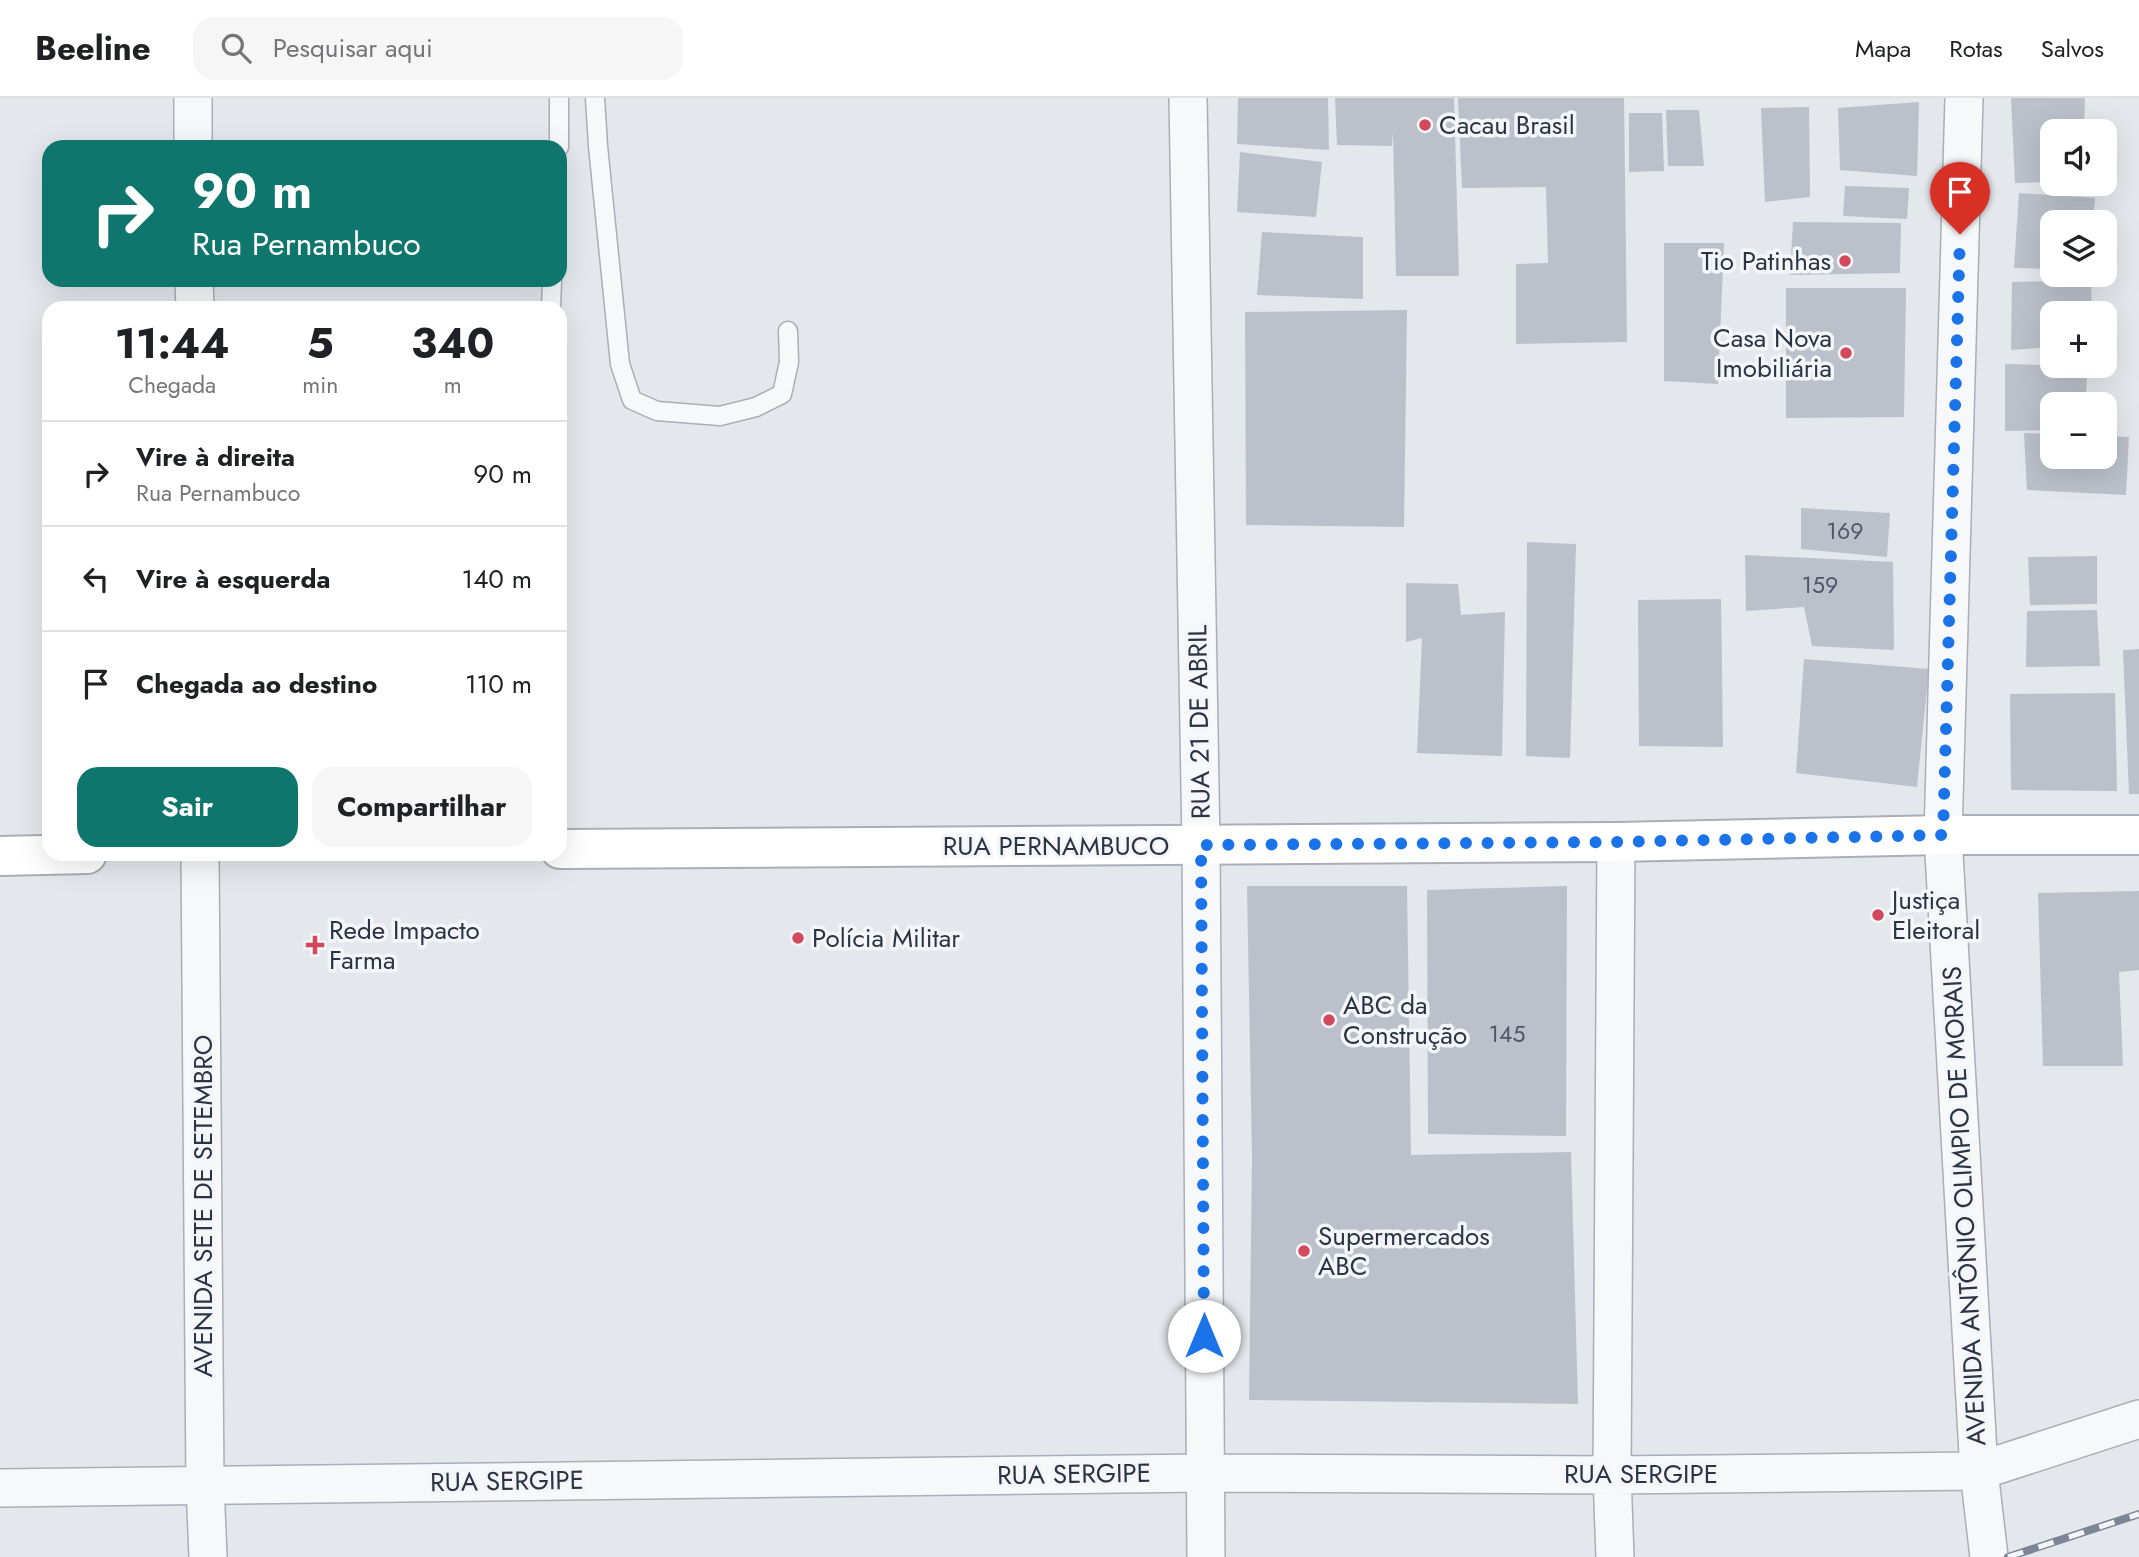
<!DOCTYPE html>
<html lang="pt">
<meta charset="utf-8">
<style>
:root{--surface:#fff;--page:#f6f6f6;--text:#202124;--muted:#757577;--line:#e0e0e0;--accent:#0f766e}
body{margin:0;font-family:Jost,sans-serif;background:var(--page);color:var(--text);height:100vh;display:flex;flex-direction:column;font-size:26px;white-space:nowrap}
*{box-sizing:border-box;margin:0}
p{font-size:23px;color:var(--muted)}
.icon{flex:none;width:38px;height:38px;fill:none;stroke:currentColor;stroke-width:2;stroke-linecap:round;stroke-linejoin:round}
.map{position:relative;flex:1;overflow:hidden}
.panel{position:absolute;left:42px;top:203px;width:525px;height:560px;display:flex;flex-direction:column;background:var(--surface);border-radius:21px;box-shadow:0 7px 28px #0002}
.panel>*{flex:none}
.banner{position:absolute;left:42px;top:42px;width:525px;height:147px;border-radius:21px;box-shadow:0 7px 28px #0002;background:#0f766e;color:#fff;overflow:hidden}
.fabs{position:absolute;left:2040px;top:21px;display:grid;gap:14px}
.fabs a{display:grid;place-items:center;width:77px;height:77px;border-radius:14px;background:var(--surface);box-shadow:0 7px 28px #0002;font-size:35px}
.pin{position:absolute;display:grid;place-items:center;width:60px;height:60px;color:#fff;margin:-72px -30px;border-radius:50% 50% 50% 0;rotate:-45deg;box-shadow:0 0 7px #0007}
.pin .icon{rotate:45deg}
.me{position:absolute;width:77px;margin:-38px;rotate:0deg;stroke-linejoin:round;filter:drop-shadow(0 0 5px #0008)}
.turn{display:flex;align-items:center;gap:24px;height:147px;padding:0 35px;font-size:32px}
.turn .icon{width:91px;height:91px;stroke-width:2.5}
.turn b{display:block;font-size:49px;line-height:60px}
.eta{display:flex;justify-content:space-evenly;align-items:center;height:119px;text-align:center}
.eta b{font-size:42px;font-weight:700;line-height:49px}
.action{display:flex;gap:14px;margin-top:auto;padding:14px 35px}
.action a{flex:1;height:80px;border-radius:21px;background:var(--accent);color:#fff;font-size:28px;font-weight:700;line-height:80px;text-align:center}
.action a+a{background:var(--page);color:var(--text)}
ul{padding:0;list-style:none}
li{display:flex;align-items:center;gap:21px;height:105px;padding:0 35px;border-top:2px solid var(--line)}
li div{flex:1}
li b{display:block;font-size:26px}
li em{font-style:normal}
header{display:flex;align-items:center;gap:42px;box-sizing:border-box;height:98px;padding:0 35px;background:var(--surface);border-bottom:2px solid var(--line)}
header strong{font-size:33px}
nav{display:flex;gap:38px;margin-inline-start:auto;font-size:24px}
.search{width:490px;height:63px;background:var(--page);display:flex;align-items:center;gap:18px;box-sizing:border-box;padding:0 24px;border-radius:21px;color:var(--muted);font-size:26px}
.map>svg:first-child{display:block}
.building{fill:#bbc0ca}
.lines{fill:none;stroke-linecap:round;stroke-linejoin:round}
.service-casing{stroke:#a9aeb7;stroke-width:21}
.minor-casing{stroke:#a9aeb7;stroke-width:40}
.secondary-casing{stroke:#a9aeb7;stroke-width:42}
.service{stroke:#f7f8fa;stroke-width:18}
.minor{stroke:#f7f8fa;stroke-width:37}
.secondary{stroke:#fff;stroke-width:38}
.rail-casing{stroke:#7d8696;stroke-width:8}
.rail{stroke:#f4f6f9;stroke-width:5;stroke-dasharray:16;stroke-linecap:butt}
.route{stroke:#1a73e8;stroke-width:12;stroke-dasharray:0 21.6}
.poi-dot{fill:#d1495b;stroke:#f4f6f9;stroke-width:2.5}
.labels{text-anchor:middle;stroke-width:7;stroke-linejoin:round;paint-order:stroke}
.number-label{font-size:23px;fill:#4f5766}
.poi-label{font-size:26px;fill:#2b3445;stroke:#f4f6f9;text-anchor:start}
.street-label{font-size:26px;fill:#2b3445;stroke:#f4f6f9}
</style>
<header>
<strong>Beeline</strong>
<div class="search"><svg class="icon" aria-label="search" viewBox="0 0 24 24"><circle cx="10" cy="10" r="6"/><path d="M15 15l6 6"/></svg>Pesquisar aqui</div>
<nav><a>Mapa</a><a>Rotas</a><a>Salvos</a></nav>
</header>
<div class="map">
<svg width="2139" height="1459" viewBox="0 0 2139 1459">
<rect width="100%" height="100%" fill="#e4e7ec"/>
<path class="building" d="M1238,0H1328L1329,52L1237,46Z
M1335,0H1454L1459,178H1396L1393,33L1392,48L1337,47Z
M1458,0H1624L1627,244L1516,246V166L1548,165L1546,89L1462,90Z
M2011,0H2085L2084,33H2053V84L2015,85Z
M1919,4L1917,78L1840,72L1838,10Z
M1809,9L1810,99L1765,104L1761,10Z
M1666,12H1699L1704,68H1668Z
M1629,15H1662L1664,73L1629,74Z
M1240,54L1322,64L1316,119L1237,114Z
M1845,88L1909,90L1907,121L1843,118Z
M2019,95L2095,100L2093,124H2053V171L2014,170Z
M1793,124L1901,125L1900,175L1790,177Z
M1262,134L1363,139V201L1257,197Z
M1664,145H1724L1718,286L1664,283Z
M2091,182L2092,215H2053V249L2011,252L2012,184Z
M1786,190H1906L1904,319L1786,320Z
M1407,212L1404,429L1246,427L1245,214Z
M2005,266L2087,268L2086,306H2053V332L2005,333Z
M2024,335L2053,336V359H2105V338L2129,339L2126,397L2027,392Z
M1801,410L1890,415L1887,459L1801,451Z
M1527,444L1576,446L1570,660L1526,658Z
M1745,457L1893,464L1894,552L1812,548L1804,509L1746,513Z
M2097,458V506L2030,507L2028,459Z
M1406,485L1458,486L1461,517L1505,514L1502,658L1417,655L1422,540L1406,544Z
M1721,501L1723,649L1639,648L1638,502Z
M2097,512L2100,568L2026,569L2027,513Z
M2139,551V696H2129L2123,552Z
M1804,561L1929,571L1917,689L1796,675Z
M2115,595L2117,693L2011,692L2010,596Z
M1247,788H1407L1411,1057L1571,1054L1578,1306L1249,1302L1252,1059Z
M1567,788L1566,1038L1428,1036L1427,792Z
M2139,793V872L2119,874L2123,968H2043L2038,795Z"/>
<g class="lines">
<defs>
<path id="service" d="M559,0V49
M595,0L598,48L620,266L632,302L657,313L720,318L756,309L782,296L789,264L788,233
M551,210L552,182"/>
<path id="minor" d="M193,0V49
M1188,0L1201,747L1206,1459
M1964,0L1943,737L1979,1373L1989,1459
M194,182L195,210
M200,756L205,1386L208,1459
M0,1390L1205,1375L1612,1377L1979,1373L2139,1321
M1615,1459L1612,1377L1616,744"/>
<path id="secondary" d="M560,751L1616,744L1943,737H2139
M0,758L87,756"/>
</defs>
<use href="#service" class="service-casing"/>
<use href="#minor" class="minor-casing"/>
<use href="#secondary" class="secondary-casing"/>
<use href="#service" class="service"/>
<use href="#minor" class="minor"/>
<use href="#secondary" class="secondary"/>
<defs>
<path id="rail" d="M2008,1459L2139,1416"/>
</defs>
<use href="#rail" class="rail-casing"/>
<use href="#rail" class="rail"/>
</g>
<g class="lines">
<path class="route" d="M1204,1238L1201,747L1616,744L1943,737L1960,136"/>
</g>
<g class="poi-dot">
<circle cx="1425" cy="27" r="7"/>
<circle cx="1845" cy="163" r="7"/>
<circle cx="1846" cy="255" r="7"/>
<circle cx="1878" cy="817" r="7"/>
<circle cx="798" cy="840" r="7"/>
<path d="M311.5 836.5h7v7h7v7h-7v7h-7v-7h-7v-7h7z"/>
<circle cx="1329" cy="922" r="7"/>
<circle cx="1304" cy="1153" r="7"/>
</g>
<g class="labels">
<g class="number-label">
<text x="1845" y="441">169</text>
<text x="1820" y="495">159</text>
<text x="1507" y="944">145</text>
</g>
<g class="poi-label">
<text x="1439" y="36">Cacau Brasil</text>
<text x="1831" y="172" text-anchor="end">Tio Patinhas</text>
<text x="1832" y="249" text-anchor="end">Casa Nova<tspan x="1832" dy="30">Imobiliária</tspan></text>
<text x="1892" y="811">Justiça<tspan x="1892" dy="30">Eleitoral</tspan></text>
<text x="329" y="841">Rede Impacto<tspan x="329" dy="30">Farma</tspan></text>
<text x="812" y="849">Polícia Militar</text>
<text x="1343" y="916">ABC da<tspan x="1343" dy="30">Construção</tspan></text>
<text x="1318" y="1147">Supermercados<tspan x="1318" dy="30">ABC</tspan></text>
</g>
<g class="street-label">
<text transform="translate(1199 624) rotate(-91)" y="9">RUA 21 DE ABRIL</text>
<text x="1056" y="757">RUA PERNAMBUCO</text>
<text transform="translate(203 1108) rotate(-90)" y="9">AVENIDA SETE DE SETEMBRO</text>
<text transform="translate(1964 1108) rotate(-93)" y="9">AVENIDA ANTÔNIO OLIMPIO DE MORAIS</text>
<text transform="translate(1074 1376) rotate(-1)" y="9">RUA SERGIPE</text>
<text x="1641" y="1385">RUA SERGIPE</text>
<text transform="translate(507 1383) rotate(-1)" y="9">RUA SERGIPE</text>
</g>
</g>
</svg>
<div class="fabs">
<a><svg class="icon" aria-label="sound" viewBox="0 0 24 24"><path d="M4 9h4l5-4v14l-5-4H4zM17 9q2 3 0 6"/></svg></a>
<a><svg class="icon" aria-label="layers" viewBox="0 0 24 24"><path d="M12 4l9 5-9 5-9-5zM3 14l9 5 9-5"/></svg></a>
<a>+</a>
<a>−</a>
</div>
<div class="pin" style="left:1960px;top:136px;background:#d93025"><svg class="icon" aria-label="arrive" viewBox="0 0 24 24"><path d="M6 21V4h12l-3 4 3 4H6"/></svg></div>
<svg class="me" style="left:1204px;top:1238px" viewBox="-20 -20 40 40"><circle r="19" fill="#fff"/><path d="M0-13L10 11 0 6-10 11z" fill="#1a73e8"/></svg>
<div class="banner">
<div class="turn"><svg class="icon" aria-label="right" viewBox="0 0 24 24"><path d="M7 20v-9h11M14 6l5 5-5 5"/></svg><div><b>90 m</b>Rua Pernambuco</div></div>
</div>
<section class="panel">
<div class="eta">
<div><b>11:44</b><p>Chegada</p></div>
<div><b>5</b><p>min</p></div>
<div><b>340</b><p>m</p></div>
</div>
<ul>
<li><svg class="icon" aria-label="right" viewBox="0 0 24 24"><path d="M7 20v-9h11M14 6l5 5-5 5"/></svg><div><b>Vire à direita</b><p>Rua Pernambuco</p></div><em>90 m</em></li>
<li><svg class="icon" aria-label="left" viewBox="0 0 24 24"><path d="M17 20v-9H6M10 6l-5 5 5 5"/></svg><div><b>Vire à esquerda</b></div><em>140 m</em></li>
<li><svg class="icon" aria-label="arrive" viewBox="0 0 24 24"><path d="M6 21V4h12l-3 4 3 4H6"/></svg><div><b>Chegada ao destino</b></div><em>110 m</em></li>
</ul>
<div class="action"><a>Sair</a><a>Compartilhar</a></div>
</section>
</div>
